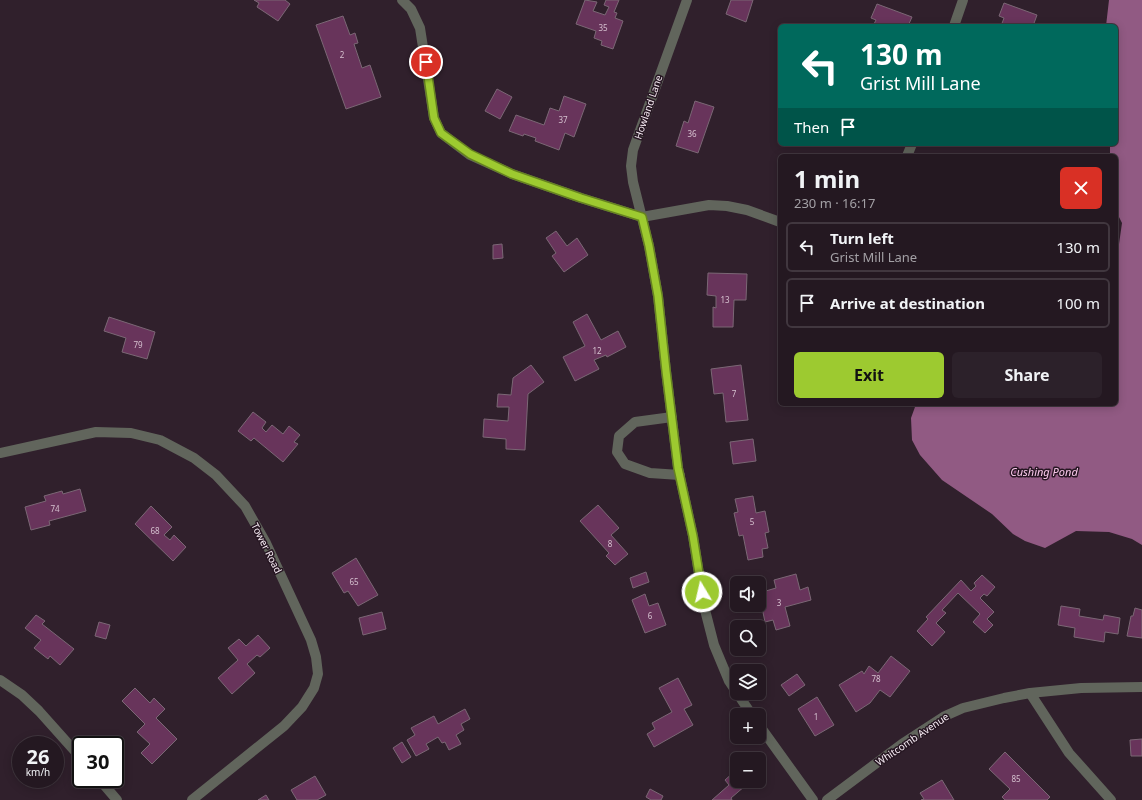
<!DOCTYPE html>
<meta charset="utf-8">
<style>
:root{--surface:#241821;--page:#2c212a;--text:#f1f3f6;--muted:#a3a0a5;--line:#41373f;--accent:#9dca30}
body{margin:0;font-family:"Noto Sans",sans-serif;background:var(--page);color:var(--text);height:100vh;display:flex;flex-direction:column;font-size:15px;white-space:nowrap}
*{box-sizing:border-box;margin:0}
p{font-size:13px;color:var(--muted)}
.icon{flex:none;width:22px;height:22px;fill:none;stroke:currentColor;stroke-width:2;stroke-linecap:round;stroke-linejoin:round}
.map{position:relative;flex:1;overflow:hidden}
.panel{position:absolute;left:778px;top:154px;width:340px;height:252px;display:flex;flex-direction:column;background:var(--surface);border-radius:6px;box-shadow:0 2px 10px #0003,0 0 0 1px var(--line)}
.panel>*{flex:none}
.hud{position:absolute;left:778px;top:24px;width:340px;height:122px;border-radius:6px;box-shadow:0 2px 10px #0003,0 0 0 1px var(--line);background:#00695c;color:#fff;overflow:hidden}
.buttons{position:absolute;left:730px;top:576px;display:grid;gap:8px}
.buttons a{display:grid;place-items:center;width:36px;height:36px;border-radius:6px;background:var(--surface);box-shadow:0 2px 10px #0003,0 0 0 1px var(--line);font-size:20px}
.speed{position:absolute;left:12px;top:736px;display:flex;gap:8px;font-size:20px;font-weight:700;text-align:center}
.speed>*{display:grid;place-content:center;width:52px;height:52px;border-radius:50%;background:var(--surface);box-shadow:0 2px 10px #0003,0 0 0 1px var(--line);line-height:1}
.speed small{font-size:10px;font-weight:400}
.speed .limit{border:2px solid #111;border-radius:6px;background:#fff;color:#111}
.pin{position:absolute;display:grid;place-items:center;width:34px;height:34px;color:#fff;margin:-17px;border:2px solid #fff;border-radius:50%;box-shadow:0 1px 4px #0007}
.me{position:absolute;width:44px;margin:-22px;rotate:351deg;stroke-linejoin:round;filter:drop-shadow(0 0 3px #0008)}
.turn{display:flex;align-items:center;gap:14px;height:84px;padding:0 16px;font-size:18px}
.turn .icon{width:52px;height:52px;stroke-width:2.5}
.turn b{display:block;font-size:28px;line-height:34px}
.then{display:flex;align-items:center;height:38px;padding:0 16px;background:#0003;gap:8px;font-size:15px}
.round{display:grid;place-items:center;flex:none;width:42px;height:42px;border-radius:6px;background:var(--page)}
.head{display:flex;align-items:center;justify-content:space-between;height:68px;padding:0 16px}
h1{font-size:24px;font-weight:700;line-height:30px}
.button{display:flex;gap:8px;margin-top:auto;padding:8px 16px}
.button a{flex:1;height:46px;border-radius:6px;background:var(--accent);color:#111;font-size:16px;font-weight:700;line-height:46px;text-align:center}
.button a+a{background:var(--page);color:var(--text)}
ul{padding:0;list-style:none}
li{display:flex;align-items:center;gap:12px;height:50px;margin:0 8px 6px;padding:0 8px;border:2px solid var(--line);border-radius:6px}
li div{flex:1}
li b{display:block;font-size:15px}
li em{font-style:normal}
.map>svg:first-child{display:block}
.water{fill:#915a83}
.building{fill:#68345b;stroke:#7b6775}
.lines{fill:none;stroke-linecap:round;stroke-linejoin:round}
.minor{stroke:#61655c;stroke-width:10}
.route-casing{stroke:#66831f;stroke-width:10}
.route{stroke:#9dca30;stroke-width:7}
.labels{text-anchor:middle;stroke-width:3;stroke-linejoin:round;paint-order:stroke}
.number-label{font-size:8px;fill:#d5c0cf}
.street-label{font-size:10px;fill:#f9eef6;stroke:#261622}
.water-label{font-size:11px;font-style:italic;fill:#fbc9ec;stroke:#261622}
</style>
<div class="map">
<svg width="1142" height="800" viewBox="0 0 1142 800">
<rect width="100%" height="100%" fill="#30202c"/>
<path class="water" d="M1109,0H1142V545L1132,539L1109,532L1076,531L1045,548L1025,541L1013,534L992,514L942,480L920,455L912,440L911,418L915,407L919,404H1116V254L1118,251L1122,223L1116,211V156H1110V144H1116V26H1106Z"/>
<path class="building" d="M254,0H285L290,4L278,21L257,7L259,3Z
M585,0L597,2L593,11L605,15L609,7L604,5L606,0H619L614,12L617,13L615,18L623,21L613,49L601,45L602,41L594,38L596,31L576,24Z
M731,0H753L746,22L726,14Z
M1004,3L1037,15L1033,26H1001L1004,18L999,16Z
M877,4L912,17L908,26H873L876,20L871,18Z
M343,16L350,35L355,33L358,43L354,44L362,68L370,65L381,97L346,109L316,25Z
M497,89L512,97L500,119L485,111Z
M564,96L586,104L574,137L565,133L559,150L535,141L536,138L524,134L523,136L509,131L516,115L544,125L550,108L559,111Z
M695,101L714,107L698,153L676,146L684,121L688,123Z
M556,231L567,246L577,238L588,255L564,272L552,256L556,253L546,238Z
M502,244L503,258L493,259V245Z
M708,273L747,274L746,300H734L733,327H713V307L716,308V296L707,295Z
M587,314L601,340L618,331L626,347L607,357L606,355L594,360L599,369L575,381L563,357L585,346L573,322Z
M109,317L155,332L147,359L122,352L126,338L104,331Z
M531,365L544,382L528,394L525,450L506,449V439L483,437L484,419L508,421L509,407H497L498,394L511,395L513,378Z
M741,365L748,420L726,422L723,393L714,394L711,369Z
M253,412L266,422L262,428L266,432L272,425L283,434L289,426L300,435L294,442L298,444L283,462L254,438L251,441L238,431Z
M753,439L756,461L733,464L730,442Z
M80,489L86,511L49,521L50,525L31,530L25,507L46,501L44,496L62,491L63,494Z
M753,496L756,513L765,511L769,532L765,533L768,548L762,549L763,557L748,560L743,535L739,536L734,513L738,512L735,499Z
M598,505L619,528L611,535L628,554L615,565L606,556L609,553L580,521Z
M151,506L172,527L164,535L170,540L174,535L186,547L173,561L135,524Z
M356,558L378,595L358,606L348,591L344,593L332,573Z
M646,572L649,582L633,588L630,578Z
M796,574L800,590L808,587L811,600L785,607L790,626L776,630L773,620L765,622L759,593L776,588L774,580Z
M982,575L995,587L987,596L984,594L980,598L994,612L987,619L993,625L985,633L973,622L980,614L958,593L942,610L946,613L936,623L945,632L932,646L917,631L928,619L926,617L961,580L971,591L976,586L974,583Z
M645,594L649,606L658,603L666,625L645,633L632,600Z
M1061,606L1080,609L1079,616L1103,620L1104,615L1120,618L1118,634L1105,632L1104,642L1074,637L1075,628L1058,625Z
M1135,608L1142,610V638L1127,636L1131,616H1133Z
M382,612L386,629L363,635L359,618Z
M36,615L45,621L42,624L74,649L60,665L50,656L48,659L34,648L41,640L25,628Z
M99,622L110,625L106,639L95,636Z
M258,635L270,648L260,657L257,655L247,664L255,673L232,694L218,678L238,660L228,648L239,639L246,646Z
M891,656L910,671L890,697L880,690L870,703L856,712L839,685L862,671L864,674L869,666L878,673Z
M797,674L805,685L789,696L781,685Z
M678,678L692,705L684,709L693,725L654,747L647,734L655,729L652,723L672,712L659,688Z
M135,688L150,703L154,698L165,709L156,718L177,739L152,764L141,753L150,744L137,732L145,724L122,701Z
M817,697L834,725L815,736L798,709Z
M465,709L470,719L461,724L464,730L456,735L461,744L449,750L445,742L442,743L438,737L426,744L429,749L416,756L407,740L415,735L411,728L434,716L438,724Z
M1142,739V756H1131L1130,740Z
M402,742L411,757L402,763L393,748Z
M1005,752L1050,797L1047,800H1005L1002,797L1010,789L989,769Z
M734,772L737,776V781H741L745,786L731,798L732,800H712L729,785L725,780Z
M315,776L326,795L317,800H297L291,790Z
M942,780L954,800H921L924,799L920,793Z
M650,789L663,796L661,800H651L646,797Z
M266,795L269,800H258Z"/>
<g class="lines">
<path class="minor" d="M402,0L411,9L420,28L434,118L441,133L470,155L512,174L581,198L642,217L709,205L727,206L747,210L780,222
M687,0L633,150L631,166L633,182L649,246L658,296L666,371L678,468L693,536L704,606L714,645L729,681L737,693
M954,26L963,0
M907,156L912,144
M672,417L635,422L619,436L617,452L625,464L650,473L680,475
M0,453L96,432L131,433L160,440L194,458L216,475L245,506L266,543L311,640L316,657L318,674L314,688L302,707L284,726L192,800
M0,680L22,695L39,711L81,758
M737,693L752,715
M1030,693L1069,753L1111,800
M759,725L813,800
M99,779L117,800
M827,800L902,744L945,716L963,708L1004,698L1030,693L1081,688L1142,687"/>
</g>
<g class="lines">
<defs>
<path id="route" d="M426,62L434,118L441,133L470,154L512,174L581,198L642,217L649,246L658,296L666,371L678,468L693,536L702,592"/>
</defs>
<use href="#route" class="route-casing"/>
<use href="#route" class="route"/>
</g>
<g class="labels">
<g class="number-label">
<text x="603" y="31">35</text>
<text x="342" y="58">2</text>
<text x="563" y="123">37</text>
<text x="692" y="137">36</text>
<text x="725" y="303">13</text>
<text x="138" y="348">79</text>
<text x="597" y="354">12</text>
<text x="734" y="397">7</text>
<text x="55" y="512">74</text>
<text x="752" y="525">5</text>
<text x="155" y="534">68</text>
<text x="610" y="547">8</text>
<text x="354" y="585">65</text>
<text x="779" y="606">3</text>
<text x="650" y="619">6</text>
<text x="876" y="682">78</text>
<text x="816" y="720">1</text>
<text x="1016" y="782">85</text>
</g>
<g class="street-label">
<text transform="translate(648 107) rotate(-71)" y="4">Howland Lane</text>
<text transform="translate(267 548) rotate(63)" y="4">Tower Road</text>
<text transform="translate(912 739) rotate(-34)" y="4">Whitcomb Avenue</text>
</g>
<g class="water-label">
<text x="1044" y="476">Cushing Pond</text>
</g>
</g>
</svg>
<div class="buttons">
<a><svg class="icon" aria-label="sound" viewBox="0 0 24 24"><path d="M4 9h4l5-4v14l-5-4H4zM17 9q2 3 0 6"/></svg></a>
<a><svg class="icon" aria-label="search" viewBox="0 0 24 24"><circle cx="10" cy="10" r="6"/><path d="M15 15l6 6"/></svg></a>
<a><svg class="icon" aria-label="layers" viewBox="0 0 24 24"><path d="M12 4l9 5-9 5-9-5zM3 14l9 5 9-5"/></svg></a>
<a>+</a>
<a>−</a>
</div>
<div class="speed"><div>26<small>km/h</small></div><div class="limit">30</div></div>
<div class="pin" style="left:426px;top:62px;background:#d93025"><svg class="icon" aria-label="arrive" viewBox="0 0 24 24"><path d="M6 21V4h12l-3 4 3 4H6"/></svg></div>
<svg class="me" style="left:702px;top:592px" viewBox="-20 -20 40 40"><circle r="17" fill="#9dca30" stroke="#fff" stroke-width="3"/><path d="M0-11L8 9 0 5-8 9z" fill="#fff"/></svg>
<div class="hud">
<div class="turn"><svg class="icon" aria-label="left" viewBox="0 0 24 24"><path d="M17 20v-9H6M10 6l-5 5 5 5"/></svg><div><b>130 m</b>Grist Mill Lane</div></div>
<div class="then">Then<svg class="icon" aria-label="arrive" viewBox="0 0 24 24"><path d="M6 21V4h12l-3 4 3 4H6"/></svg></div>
</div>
<section class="panel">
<div class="head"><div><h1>1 min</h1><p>230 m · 16:17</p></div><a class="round" style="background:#d93025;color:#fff"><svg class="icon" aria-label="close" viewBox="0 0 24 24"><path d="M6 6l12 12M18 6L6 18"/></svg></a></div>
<ul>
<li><svg class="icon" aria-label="left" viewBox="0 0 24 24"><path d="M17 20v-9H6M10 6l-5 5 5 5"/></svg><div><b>Turn left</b><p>Grist Mill Lane</p></div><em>130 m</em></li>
<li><svg class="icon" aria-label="arrive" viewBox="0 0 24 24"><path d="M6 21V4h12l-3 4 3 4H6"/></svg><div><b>Arrive at destination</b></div><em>100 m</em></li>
</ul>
<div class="button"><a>Exit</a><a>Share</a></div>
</section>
</div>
